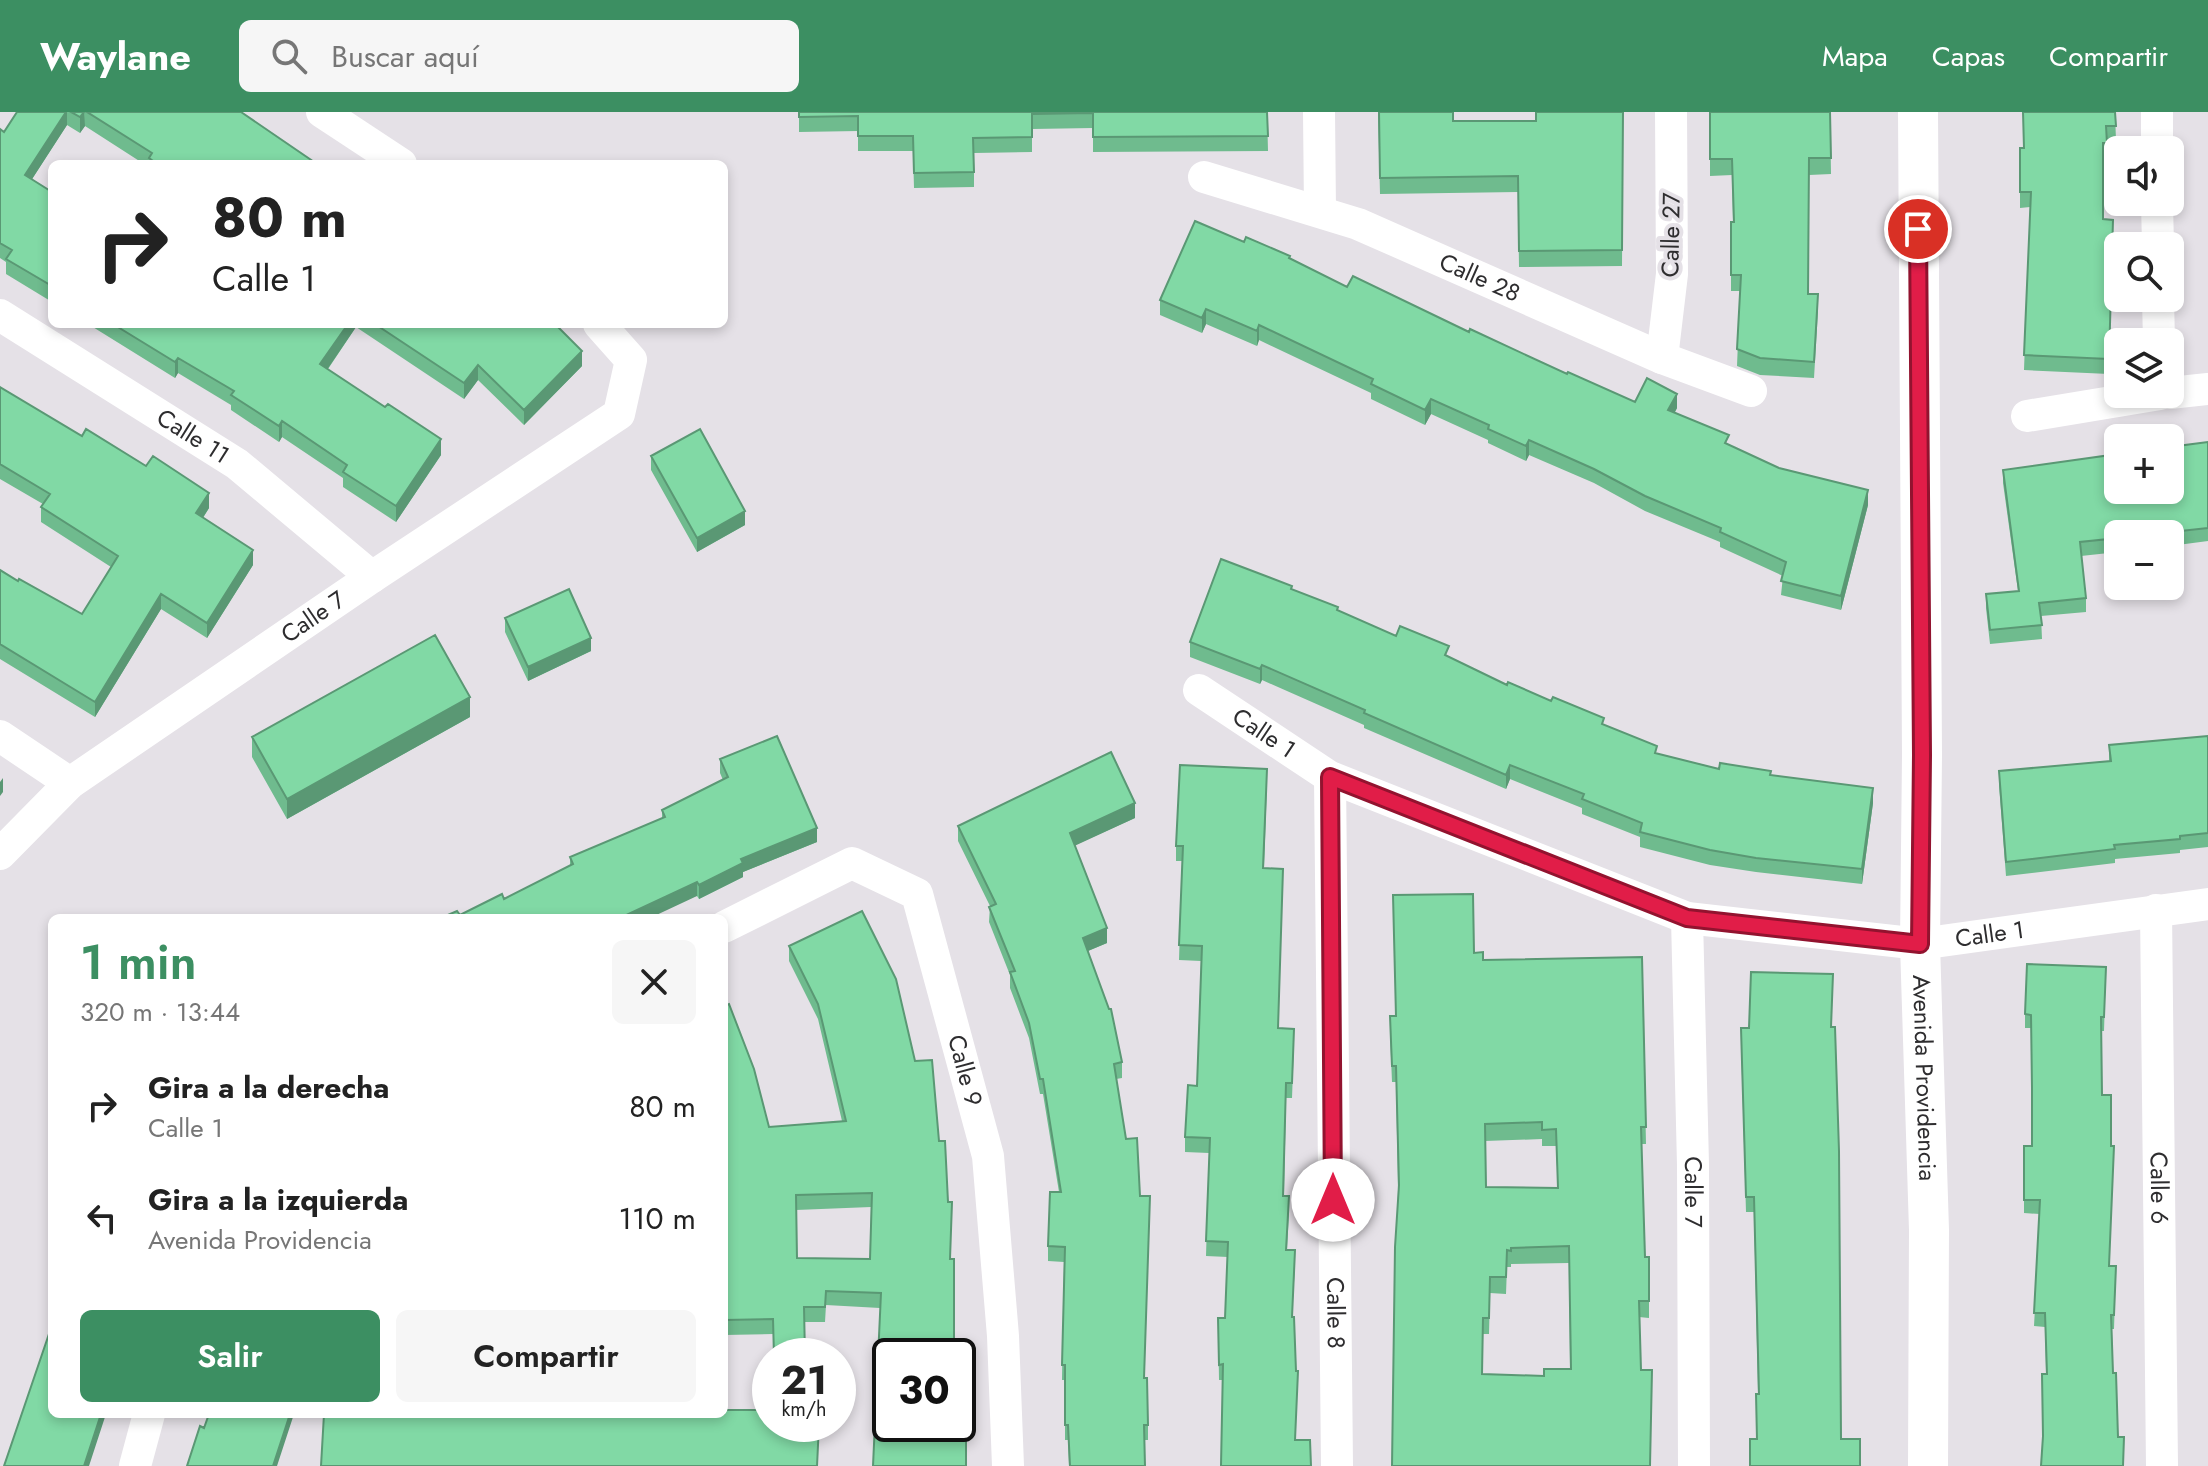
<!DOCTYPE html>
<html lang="es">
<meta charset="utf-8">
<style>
:root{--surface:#fff;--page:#f6f6f6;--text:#222;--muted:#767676;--accent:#3c8f62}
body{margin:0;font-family:Jost,sans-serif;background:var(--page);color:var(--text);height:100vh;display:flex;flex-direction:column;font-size:30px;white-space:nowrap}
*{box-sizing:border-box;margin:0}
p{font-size:26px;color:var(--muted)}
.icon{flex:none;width:44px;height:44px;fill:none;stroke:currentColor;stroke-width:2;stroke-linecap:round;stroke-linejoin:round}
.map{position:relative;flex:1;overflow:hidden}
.side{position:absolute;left:48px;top:802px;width:680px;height:504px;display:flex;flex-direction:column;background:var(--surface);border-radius:12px;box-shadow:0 4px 12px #0003}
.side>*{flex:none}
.banner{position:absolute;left:48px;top:48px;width:680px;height:168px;border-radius:12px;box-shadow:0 4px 12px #0003;background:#fff;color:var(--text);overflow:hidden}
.controls{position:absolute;left:2104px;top:24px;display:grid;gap:16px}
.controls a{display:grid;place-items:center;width:80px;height:80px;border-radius:12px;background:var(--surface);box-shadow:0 4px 12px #0003;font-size:40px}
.speed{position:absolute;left:752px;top:1226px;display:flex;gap:16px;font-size:40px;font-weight:700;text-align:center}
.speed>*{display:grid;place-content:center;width:104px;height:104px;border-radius:50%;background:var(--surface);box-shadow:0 4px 12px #0003;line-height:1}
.speed small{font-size:20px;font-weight:400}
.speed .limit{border:4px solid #111;border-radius:12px;background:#fff;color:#111}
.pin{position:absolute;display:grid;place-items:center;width:68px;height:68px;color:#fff;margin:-34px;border:4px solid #fff;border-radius:50%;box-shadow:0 2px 8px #0007}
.me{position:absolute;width:88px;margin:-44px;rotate:0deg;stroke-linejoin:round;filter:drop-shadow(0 0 6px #0008)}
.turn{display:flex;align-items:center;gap:28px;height:168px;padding:0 32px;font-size:36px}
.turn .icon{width:104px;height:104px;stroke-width:2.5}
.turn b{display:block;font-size:56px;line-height:68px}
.round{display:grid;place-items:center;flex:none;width:84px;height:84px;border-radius:12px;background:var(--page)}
.headline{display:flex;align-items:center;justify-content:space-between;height:136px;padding:0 32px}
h1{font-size:48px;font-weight:600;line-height:60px;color:var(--accent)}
.primary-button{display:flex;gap:16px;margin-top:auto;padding:16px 32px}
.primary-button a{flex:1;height:92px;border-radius:12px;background:var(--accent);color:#fff;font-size:32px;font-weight:600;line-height:92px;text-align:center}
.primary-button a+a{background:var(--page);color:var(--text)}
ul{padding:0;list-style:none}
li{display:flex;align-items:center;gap:24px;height:112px;padding:0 32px}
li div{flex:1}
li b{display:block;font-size:30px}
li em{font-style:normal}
header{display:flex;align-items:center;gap:48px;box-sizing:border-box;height:112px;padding:0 40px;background:var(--accent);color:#fff}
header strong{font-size:38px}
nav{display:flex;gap:44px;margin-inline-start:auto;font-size:28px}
.search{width:560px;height:72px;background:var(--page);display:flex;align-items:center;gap:20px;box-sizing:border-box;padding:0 28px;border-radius:12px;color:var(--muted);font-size:30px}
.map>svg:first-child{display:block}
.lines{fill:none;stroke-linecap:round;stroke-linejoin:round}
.minor{stroke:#fff;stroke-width:32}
.tertiary{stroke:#fff;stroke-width:40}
.wall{fill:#6fbb8e;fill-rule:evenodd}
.shaded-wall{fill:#5a9874}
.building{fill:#81d9a5;stroke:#5a9874;stroke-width:2;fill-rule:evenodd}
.route-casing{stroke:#92132f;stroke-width:20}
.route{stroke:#e11d48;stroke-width:14}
.labels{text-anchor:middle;stroke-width:8;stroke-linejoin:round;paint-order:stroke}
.street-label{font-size:24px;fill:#2e2d2f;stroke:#e5e1e7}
</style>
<header>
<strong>Waylane</strong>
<div class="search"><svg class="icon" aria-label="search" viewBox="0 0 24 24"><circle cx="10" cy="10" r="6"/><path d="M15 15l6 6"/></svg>Buscar aquí</div>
<nav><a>Mapa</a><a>Capas</a><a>Compartir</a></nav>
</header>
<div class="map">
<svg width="2208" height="1354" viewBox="0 0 2208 1354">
<rect width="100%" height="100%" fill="#e5e1e7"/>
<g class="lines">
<g class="minor">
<path d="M322,0L401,52"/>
<path d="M1319,0L1320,98"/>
<path d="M2157,0V38"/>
<path id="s1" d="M1204,65L1358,112L1662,246L1751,279"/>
<path d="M2157,90L2158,134"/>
<path d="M2158,186L2159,230"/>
<path id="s2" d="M0,203L237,352L372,465"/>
<path d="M1662,246L1672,162L1671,0"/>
<path d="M2170,281L2208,277"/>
<path d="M2027,304L2160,282"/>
<path id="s3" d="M1199,578L1330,665L1687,806L1920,832L2208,792"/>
<path d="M0,624L70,671"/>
<path id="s4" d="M1330,665L1337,1354"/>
<path id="s5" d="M0,742L70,671L372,465L619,302L631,248L599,212"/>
<path id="s6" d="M2156,798L2162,1354"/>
<path id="s7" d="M1687,806L1693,1053L1694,1354"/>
<path id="s8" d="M724,815L852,751L917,782L988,1044L1003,1224L1008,1354"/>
<path d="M135,1354L149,1302"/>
</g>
<path class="tertiary" id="s9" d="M1918,0L1922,643L1920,832L1929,1118L1928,1354"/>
</g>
<path class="wall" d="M17,0H241L317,52H144L85,14L80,21L67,13L32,67L52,80V190L6,162V150L0,146V17L4,20Z
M799,0H1267L1268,39L1093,40V16L1032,17V40L974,41V75L914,76L913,39H858V19L799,20Z
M1378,0L1453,9H1536L1623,0L1622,154L1519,155L1518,80L1380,82Z
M1710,0H1830L1831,62L1809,63L1808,182L1818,199L1814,266L1760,263L1737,254L1740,179H1731V110H1733L1732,63L1710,64Z
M2115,0L2116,29H2107V46L2103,47V107L2113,123L2109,262L2024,258L2030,95L2020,96V36H2024Z
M1244,130L1290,146L1347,175L1469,220L1635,290L1677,296L1675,300L1729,333L1779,356L1868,393L1841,498L1781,483L1783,464L1720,435V430L1645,399L1594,371L1529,343L1526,349L1488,331V328L1431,302L1425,313L1371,287V281L1259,228L1257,234L1206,212L1202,221L1160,203V188Z
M88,212H555L582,254L524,313L478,268L464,287L356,215L328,257L441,343L396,410L343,375V366L282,325L279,330L231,298V293L178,261L175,266Z
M0,275L82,324L209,396L203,406L253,453L207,526L161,497L95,605L0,547V458L18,469L82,502L111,455L41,410V395L43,392L0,367Z
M2208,330V429L2170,434V422H2118V440L2081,444L2086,486V500L2041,504L2042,527L1990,532L1986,496V482L2018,479L2003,371V358Z
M651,344L745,413L697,440L651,358Z
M1292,478L1396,524L1449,545L1507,573L1604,613L1657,642L1719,657L1771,663L1873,691L1862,772L1756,760L1710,753L1640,735V725L1582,702V696L1510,667L1506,677L1364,616V613L1262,568L1260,572L1190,545V530Z
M505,506L591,539L528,569L505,520Z
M470,605L287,707L252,645V625Z
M2208,624V735L2180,738V741L2115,747V751L2006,764L1999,673V659L2109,649V633Z
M720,647L817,730L743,760V765L699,787L697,784L460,803L504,787L570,754V745L662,707V698L723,668L720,661Z
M1267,672L1264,756L1279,916L1294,932L1292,986H1286L1284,1084L1289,1099L1287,1138L1295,1153L1292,1205L1296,1328L1223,1268H1219L1218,1206H1225L1228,1145L1206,1144L1209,1041L1185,1040V1025L1197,974L1201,849L1179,848L1182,749H1176V734Z
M1135,706L1075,733L1107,831L1088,839L1122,950V966L1116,967L1144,1266L1148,1313V1328H1145V1354H1069L1068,1328H1065V1268H1062L1064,1150L1048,1149V1134L1059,1080L1043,982H1040L1029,926L1010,876V863L989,810L990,794L958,729V714Z
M789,834L896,867L880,1196L826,1193L825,1210H804L773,1222L724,1223V894L769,1015L842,1009L818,907L789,849ZM871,1095L870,1147L797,1146L796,1098Z
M1474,841L1483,848L1642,845L1646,1032H1641L1645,1145H1649V1206L1639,1205L1641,1258L1392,1354L1398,1078L1396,970H1392L1390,921L1396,904ZM1542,1027V1034H1556L1558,1076L1486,1075L1485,1029ZM1569,1151L1570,1257L1544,1264L1482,1262L1483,1222H1489L1490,1181L1506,1182L1507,1155H1511V1152Z
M2106,855L2104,919H2101L2102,983L2110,1154H2116L2114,1217H2112L2113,1261L2118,1325L2123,1354L2046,1262L2045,1215L2034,1214L2040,1102L2024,1101V1034H2032V985L2031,916H2025V902Z
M1833,862L1757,1327L1758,1282L1754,1100H1746L1741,931Z"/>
<path class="shaded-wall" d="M66,0H67V13L25,78V63Z
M84,0L85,14L80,21V5Z
M1206,197V212L1202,221V206Z
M348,212H356V215L320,268V252Z
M1259,213V228L1257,234V219Z
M582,239V254L524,313V298Z
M178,246V261L175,266V250Z
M478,253V268L464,287V271Z
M1677,282V296L1668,312V298Z
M1431,287V302L1425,313V298Z
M282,309V325L279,330V314Z
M441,327V343L396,410V394Z
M1529,328V343L1526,349V334Z
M1868,378V393L1841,498V484Z
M209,381V396L196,416V401Z
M745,399V413L697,440V426Z
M253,438V453L207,526V511Z
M161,482V497L95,605V590Z
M591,526V539L528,569V555Z
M1262,553V568L1260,572V557Z
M470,585V605L287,707V687Z
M1510,653V667L1506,677V663Z
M3,666V680L0,684V670Z
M1873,676V691L1862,772V757Z
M1135,691V706L1070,736V721Z
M817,716V730L743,760V765L699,787V773L741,747Z
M697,770V784L650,806H620Z
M1107,816V831L1083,841V826Z
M101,1302H105V1305L89,1354H84Z
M290,1302H294L277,1354H273Z"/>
<path class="building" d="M17,0H66L25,63L52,80V174L6,147L12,138L0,131V17L4,20Z
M71,0H84L80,5Z
M87,0H241L317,52H151L153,49L149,46L152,41Z
M799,0H1267L1268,24L1093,25V1L1032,2V25L973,26L974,60L914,61L913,24H858V4L799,5Z
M1379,0H1453V9H1536V0H1623L1622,138L1519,139L1518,64L1380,66Z
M1710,0H1830L1831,46H1809L1808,182H1818L1814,250L1760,246L1737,237L1741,163H1731V110H1734L1732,47H1710Z
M2023,0H2115L2116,14H2106L2107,31H2103V107L2113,108L2109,247L2024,243L2031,80H2020V36H2024Z
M1195,109L1244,130L1246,125L1290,144L1289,146L1347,175L1353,164L1469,220L1470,217L1567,262L1568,260L1635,290L1647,266L1677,282L1668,298L1729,323L1725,331L1779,356L1868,378L1841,484L1781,469L1786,450L1720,420L1721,416L1645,384L1594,357L1529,328L1526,334L1488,317L1489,313L1431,287L1425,298L1371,272L1373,267L1259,213L1257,219L1206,197L1202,206L1160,188Z
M113,212H348L320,252L385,295L388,292L441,327L396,394L343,360L347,353L282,309L279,314L231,283L234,279L178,246L175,250Z
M375,212H555L582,239L524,298L478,253L464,271Z
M0,275L82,324L86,317L146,354L153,344L209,381L196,401L253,438L207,511L161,482L95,590L0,532V458L18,469L19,467L82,502L118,444L41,395L50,382L0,352Z
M700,317L745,399L697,426L651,344Z
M2208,330V416L2153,422H2118V426L2080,430L2086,486L2039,491L2042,513L1990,518L1986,482L2019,479L2003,358L2118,342V378H2170V335Z
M1221,447L1292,474L1291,477L1338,495L1337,498L1396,524L1400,514L1449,534L1445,543L1507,573L1508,570L1551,589L1553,585L1604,606L1602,612L1657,634L1655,641L1719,657L1720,651L1771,659L1770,663L1873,676L1862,757L1756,746L1710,738L1640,720L1642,711L1582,687L1584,682L1510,653L1506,663L1364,601L1365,598L1262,553L1260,557L1190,530Z
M569,477L591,526L528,555L505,506Z
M435,523L470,585L287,687L252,625Z
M777,624L817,716L741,747L743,751L699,773L697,770L620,806H441L457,799L460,803L502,782L504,787L573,752L570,745L665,705L662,698L728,665L720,647Z
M2208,624V721L2180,724V727L2114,733L2115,737L2006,750L1999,659L2111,649L2109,633Z
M1111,640L1135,691L1070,721L1107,816L1083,826L1109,897H1111L1122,950L1114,952L1126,1027L1137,1026L1140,1084H1150L1144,1266H1147L1148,1313H1144L1145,1354H1070L1068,1313H1065V1253H1062L1065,1135L1048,1134L1050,1080H1061L1043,967H1040L1029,911L1010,860L1015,859L989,795L996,792L958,714Z
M1180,653L1267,657L1263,756L1283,757L1278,916L1294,917L1292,971H1286L1283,1084H1289L1286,1138H1295L1292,1205H1294L1296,1259H1298L1295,1328H1310L1311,1354H1221L1223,1252L1219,1253L1218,1206H1225L1228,1130L1206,1129L1210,1026L1185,1025L1188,973L1197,974L1202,834L1179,833L1183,734H1176Z
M1473,782L1474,841L1483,840V848L1642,845L1646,1015H1641L1645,1145H1649V1189H1639L1641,1258H1652L1650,1354H1392L1395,1135L1399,1073L1396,954H1392L1390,904H1396L1393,783ZM1542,1010V1018L1556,1017L1558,1076L1486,1075L1485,1012ZM1569,1134L1571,1257H1544V1264L1482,1262L1483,1206H1489L1490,1165H1506L1507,1138L1511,1139V1136Z
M862,799L896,867L915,949L932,948L939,1029H945L948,1090H952L950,1147H954V1244H890V1312H955V1322H966V1354H873L881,1181L826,1179L825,1195H804L805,1244H774L773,1207L724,1208V894L729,892L754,957L769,1015L846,1009L818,892L789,834ZM872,1081L870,1147L797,1146L796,1083Z
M2027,852L2106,855L2104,905H2101L2102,983H2111V1034H2114L2109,1154H2116L2114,1203H2111L2113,1261H2116L2118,1325H2124L2123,1354H2041L2043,1324L2042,1262H2047L2045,1201H2034L2040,1088H2024V1034H2032V976L2031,903L2025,902Z
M1751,860L1833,862L1831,915H1835L1839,1039L1841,1327H1860V1354H1750V1327H1757L1756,1282H1759L1754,1085H1746L1741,916H1749Z
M52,1213V1302H101L84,1354H4Z
M724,1298H770V1312H819L817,1354H321L324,1302H724Z
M209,1302H290L273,1354H187L200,1314L204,1316Z"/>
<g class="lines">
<defs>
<path id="route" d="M1333,1088L1330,665L1687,806L1920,832L1922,643L1918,117"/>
</defs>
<use href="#route" class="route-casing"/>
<use href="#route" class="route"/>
</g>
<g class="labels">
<g class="street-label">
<text transform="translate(1671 123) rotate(-89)" y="8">Calle 27</text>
<text dy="8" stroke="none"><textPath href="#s1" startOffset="294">Calle 28</textPath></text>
<text dy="8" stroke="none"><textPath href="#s2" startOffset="228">Calle 11</textPath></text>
<text dy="8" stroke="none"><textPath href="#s5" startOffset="394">Calle 7</textPath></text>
<text dy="8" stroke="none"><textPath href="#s3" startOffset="78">Calle 1</textPath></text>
<text dy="8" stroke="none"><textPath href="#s3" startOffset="846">Calle 1</textPath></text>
<text dy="8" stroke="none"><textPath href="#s8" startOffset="398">Calle 9</textPath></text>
<text dy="8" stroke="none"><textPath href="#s9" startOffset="966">Avenida Providencia</textPath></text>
<text dy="8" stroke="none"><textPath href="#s6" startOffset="278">Calle 6</textPath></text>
<text dy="8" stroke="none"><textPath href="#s7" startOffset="274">Calle 7</textPath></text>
<text dy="8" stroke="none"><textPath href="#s4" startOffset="536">Calle 8</textPath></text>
</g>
</g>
</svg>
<div class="controls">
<a><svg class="icon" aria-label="sound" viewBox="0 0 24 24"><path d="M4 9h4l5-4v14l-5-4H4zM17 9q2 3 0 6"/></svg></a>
<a><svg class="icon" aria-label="search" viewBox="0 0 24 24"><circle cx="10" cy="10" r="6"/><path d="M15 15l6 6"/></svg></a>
<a><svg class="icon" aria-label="layers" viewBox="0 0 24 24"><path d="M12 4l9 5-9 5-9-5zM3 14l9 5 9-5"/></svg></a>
<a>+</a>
<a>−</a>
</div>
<div class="speed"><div>21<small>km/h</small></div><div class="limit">30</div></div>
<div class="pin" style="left:1918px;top:117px;background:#d93025"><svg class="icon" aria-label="arrive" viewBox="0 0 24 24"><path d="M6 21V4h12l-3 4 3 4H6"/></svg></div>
<svg class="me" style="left:1333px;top:1088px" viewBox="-20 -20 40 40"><circle r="19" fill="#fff"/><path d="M0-13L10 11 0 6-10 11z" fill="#e11d48"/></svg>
<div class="banner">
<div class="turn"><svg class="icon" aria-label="right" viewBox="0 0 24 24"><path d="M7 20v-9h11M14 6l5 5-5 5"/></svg><div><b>80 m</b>Calle 1</div></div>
</div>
<section class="side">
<div class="headline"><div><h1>1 min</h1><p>320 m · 13:44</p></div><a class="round"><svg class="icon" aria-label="close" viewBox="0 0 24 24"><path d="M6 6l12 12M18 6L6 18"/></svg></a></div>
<ul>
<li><svg class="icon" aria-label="right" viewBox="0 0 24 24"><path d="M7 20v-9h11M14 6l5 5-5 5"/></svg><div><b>Gira a la derecha</b><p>Calle 1</p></div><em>80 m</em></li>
<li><svg class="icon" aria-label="left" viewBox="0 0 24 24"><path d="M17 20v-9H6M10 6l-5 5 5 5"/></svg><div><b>Gira a la izquierda</b><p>Avenida Providencia</p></div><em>110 m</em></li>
</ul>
<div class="primary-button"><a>Salir</a><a>Compartir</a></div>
</section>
</div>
